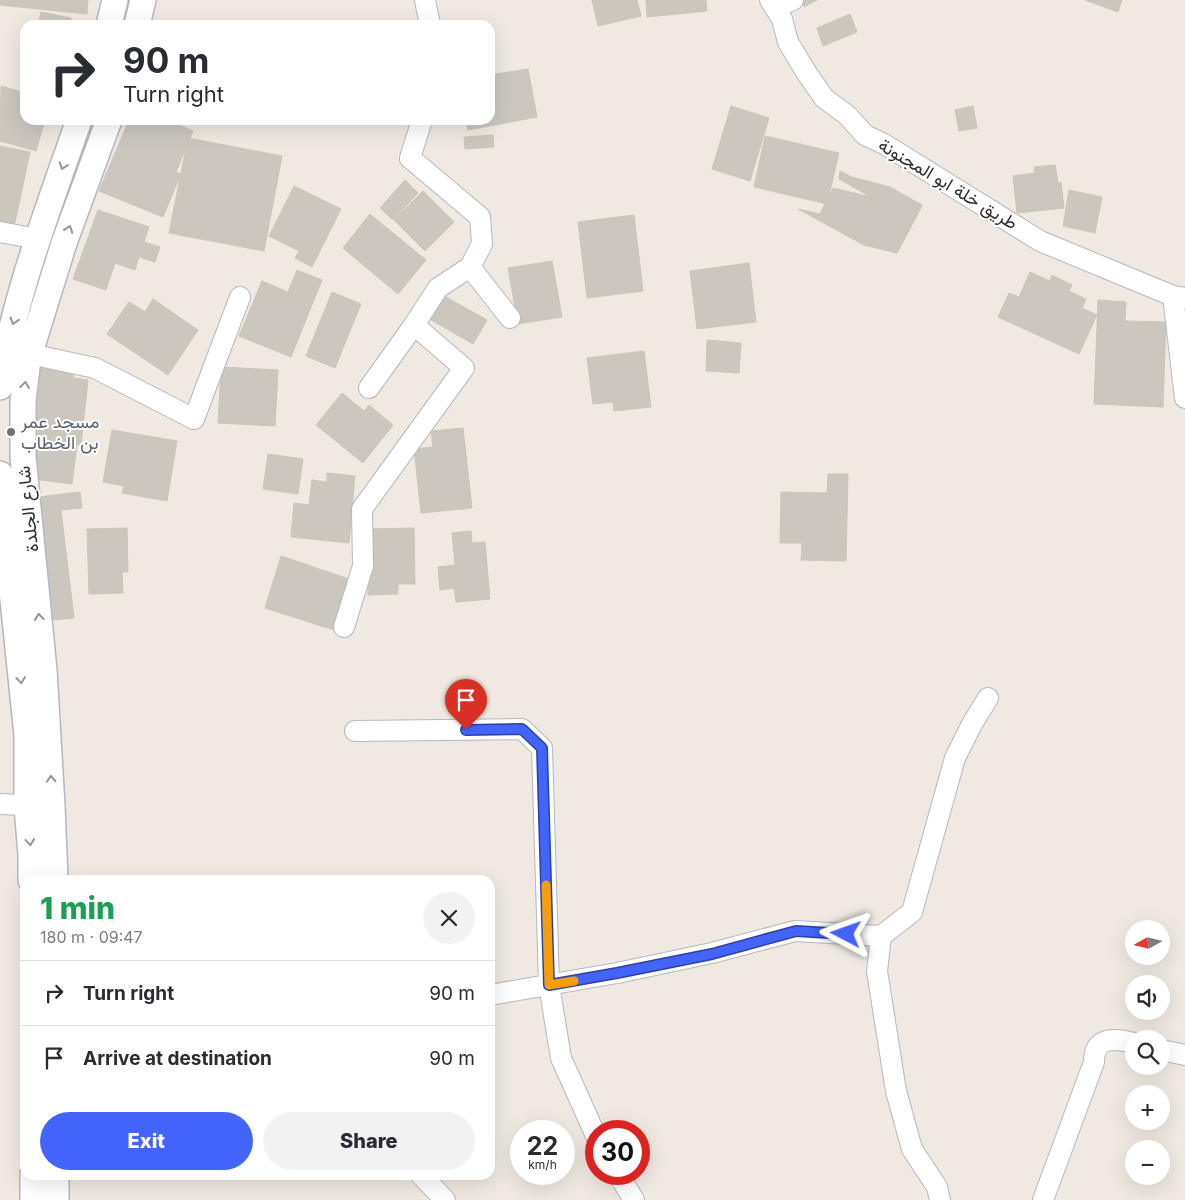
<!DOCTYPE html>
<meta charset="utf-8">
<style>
:root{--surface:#fff;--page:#f2f2f3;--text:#2b2b33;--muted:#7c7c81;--line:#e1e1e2;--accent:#4264fb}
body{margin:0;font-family:Inter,Vazirmatn,sans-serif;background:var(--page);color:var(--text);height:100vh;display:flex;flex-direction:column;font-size:19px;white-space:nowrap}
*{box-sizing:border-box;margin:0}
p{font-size:16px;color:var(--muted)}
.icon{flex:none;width:28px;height:28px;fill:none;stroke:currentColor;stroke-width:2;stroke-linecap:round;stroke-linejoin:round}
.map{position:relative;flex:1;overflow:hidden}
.side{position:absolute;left:20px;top:875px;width:475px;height:305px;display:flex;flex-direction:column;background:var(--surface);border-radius:15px;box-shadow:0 5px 20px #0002}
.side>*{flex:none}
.guide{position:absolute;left:20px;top:20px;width:475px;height:105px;border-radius:15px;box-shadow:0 5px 20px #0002;background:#fff;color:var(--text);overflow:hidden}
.needle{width:32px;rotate:262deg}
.buttons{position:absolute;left:1125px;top:920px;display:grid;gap:10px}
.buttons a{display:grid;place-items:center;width:45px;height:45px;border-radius:50%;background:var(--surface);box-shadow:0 5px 20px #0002;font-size:25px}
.speed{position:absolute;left:510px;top:1120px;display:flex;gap:10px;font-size:25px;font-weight:700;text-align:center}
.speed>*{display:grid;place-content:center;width:65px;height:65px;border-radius:50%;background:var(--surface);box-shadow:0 5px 20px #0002;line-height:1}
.speed small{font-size:12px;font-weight:400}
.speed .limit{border:8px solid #d22;background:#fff;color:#111}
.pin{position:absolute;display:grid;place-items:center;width:42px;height:42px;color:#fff;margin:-51px -21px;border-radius:50% 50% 50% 0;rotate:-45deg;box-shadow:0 0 5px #0007}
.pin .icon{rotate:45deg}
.me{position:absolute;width:55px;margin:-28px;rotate:274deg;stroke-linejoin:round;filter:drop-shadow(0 0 4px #0008)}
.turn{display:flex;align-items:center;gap:18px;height:105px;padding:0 20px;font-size:22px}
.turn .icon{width:65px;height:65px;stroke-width:2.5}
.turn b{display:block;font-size:35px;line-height:42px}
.round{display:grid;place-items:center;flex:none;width:52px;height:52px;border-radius:26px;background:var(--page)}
.headline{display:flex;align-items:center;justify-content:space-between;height:85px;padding:0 20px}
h1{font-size:30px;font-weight:800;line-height:38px;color:#1e9e55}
.primary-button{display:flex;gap:10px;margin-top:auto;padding:10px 20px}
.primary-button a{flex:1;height:58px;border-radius:30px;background:var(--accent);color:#fff;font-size:20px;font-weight:800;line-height:58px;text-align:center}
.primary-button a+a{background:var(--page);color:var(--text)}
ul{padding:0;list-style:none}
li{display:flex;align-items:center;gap:15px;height:65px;padding:0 20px;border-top:1px solid var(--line)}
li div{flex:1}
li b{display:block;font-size:19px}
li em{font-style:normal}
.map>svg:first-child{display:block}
.building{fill:#cbc7bf;stroke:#cbc5ba}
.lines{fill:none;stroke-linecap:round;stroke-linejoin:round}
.minor-casing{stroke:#b4b7c1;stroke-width:22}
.tertiary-casing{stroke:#b4b7c1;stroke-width:28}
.minor{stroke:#fff;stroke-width:20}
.tertiary{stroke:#fff;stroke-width:25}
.oneway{stroke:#969696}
.route-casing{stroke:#2b41a3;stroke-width:12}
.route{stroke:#4264fb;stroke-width:9}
.slow{stroke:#f59e0b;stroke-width:9}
.worship-dot{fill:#6b7280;stroke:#fff;stroke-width:2}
.labels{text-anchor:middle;stroke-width:4;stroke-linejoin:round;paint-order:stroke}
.street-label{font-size:18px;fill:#2e2e2e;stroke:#fff}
.worship-label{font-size:18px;fill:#5b616d;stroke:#fff;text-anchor:start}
</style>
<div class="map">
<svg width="1185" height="1200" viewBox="0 0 1185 1200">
<rect width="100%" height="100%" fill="#efe9e1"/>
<path class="building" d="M0,0H88L87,14L0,5Z
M592,0H637L641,16L598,26Z
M646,0H706L707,11L647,17Z
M800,0H817L804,7Z
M1085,0H1122L1118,12Z
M41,12L71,18L70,25H38Z
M850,14L857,32L823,46L817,28Z
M528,69L537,117L468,130L466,120H490V75Z
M1,86L25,93V120H45L36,151L0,141Z
M731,106L769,118L750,181L712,169Z
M973,106L977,128L959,131L955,110Z
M129,120H168L193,131L176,172L181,174L163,217L99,191Z
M493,135L494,147L465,149L464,137Z
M765,136L839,153L827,204L754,187Z
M188,138L282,156L264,251L169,233Z
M0,146L30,152L14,227L0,224Z
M1055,165L1058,183L1061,182L1064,208L1017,213L1013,176L1035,173L1034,167Z
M840,171L852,177L890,187L922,205L920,210L897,253L864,245L798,209L820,214L833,188L871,197L839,179Z
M405,180L418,193L393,220L380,208Z
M294,186L341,209L312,267L295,258L299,251L269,236Z
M1069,190L1102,197L1095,233L1063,226Z
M423,191L454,222L425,251L394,220Z
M98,210L149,227L144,242L160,247L155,262L139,257L135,270L115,263L106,290L73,279Z
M370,214L426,260L398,294L343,248Z
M634,215L643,291L587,298L578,222Z
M552,261L562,317L518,324L508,268Z
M749,263L756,322L697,329L690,271Z
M297,270L322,280L291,357L239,336L262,281L288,292Z
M1030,272L1050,281L1052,275L1072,285L1069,291L1086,299L1082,308L1097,315L1079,354L998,317L1009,293L1019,297Z
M332,292L361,304L335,368L306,356Z
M439,293L487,320L473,344L426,317Z
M153,299L198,330L168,375L107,334L129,302L145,312Z
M1098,300L1126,302L1125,321L1166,322L1163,407L1094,404Z
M707,340L741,343L739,373L706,371Z
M644,351L651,407L614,411L613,402L593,404L587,358Z
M34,360L74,365L73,378L88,380L81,445H77L72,484L34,479L38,439L25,437Z
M221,367L278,370L275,426L218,423Z
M342,393L364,411L369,405L393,425L363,463L316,425Z
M463,428L472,508L421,513L414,449L433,447L431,431Z
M112,430L177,441L167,501L122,493L124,486L103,482Z
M268,454L303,459L298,494L263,489Z
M327,473L355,476L349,543L291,537L294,503L309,505L312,480L327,482Z
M828,474H848L846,561L801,560L802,543H780L781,492L827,493Z
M80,492L82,508L61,510L74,618L52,620L38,497Z
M127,528L128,572H122L123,593L89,594L87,529Z
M414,528L415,584H398V594L368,595L369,529Z
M471,531L472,543L485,542L490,599L456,602L454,588L440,590L438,567L455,565L452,533Z
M281,556L352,580L334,630L265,608Z"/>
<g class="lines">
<defs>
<path id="minor" d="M425,0L430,25
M770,0L782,19L788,42L806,72L824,98L847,115L865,135L884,144L1040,241L1173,296L1185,298
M774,7L793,0
M422,120L410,158L480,217L482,244L470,267L510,318
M0,232L38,239
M1173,296L1185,398
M30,354L95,368L194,419L240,297
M369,388L414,325L438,288L470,267
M344,627L363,566L362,509L464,368L414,325
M355,731L522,729L542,748L549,985L561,1058L596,1136
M0,804L40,806
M881,936L877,971L896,1091L912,1149L937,1187L940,1200
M490,995L617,973L712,953L795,931L881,936L912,912L955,758L972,724L988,698
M1161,1050L1185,1055
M618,1174L634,1200
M421,1175L445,1200
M1043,1200L1094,1062C1094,1036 1115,1038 1134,1043"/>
<path id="tertiary" d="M109,25L115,0
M137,25L143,0
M0,387C14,296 49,207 79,120
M0,474L27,735V806L31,855V880
M55,880L52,806L44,670L23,457V401L28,359L64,243L109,120
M56,1175V1200
M33,1200V1175"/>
</defs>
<use href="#minor" class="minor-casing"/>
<use href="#tertiary" class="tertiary-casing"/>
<use href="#minor" class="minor"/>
<use href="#tertiary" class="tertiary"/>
</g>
<defs><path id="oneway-chevron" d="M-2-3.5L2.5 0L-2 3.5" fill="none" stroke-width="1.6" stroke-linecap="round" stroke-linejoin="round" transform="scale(1.25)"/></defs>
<g class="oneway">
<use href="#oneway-chevron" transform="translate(63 166) rotate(109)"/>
<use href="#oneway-chevron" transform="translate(69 229) rotate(-70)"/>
<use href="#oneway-chevron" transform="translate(14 321) rotate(106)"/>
<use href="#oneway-chevron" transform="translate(25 385) rotate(-83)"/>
<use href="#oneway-chevron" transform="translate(39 617) rotate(-96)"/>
<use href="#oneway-chevron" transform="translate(21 680) rotate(84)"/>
<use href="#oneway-chevron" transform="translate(51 779) rotate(-93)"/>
<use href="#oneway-chevron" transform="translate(30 842) rotate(85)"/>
</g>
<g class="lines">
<defs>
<path id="route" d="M466,730L522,729L542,748L549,985L617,973L712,954L796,931L846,934"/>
</defs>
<use href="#route" class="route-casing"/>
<use href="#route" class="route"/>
<path class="slow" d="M546,885L549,985L574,981"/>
</g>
<circle class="worship-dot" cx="11" cy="432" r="5"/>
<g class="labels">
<g class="street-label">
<text transform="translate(948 184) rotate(31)" y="6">طريق خلة ابو المجنونة</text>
<text transform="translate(28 509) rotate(-96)" y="6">شارع الجلدة</text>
</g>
<g class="worship-label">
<text x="21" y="428">مسجد عمر<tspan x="21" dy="21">بن الخطاب</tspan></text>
</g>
</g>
</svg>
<div class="buttons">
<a><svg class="needle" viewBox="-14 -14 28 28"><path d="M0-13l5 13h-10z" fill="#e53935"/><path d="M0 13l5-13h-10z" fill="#7c7c81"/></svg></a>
<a><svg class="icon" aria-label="sound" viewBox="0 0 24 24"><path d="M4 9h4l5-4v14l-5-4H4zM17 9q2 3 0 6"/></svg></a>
<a><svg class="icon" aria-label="search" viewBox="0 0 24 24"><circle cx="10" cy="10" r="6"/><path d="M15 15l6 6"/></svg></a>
<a>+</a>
<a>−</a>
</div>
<div class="speed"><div>22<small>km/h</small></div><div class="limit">30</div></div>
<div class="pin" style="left:466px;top:730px;background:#d93025"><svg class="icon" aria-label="arrive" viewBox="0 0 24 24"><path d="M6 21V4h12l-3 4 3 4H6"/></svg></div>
<svg class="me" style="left:846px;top:934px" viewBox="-20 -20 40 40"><path d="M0-17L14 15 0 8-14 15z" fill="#4264fb" stroke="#fff" stroke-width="4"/></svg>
<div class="guide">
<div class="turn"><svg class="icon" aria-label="right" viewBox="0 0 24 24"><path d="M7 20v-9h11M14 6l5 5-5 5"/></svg><div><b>90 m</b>Turn right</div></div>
</div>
<section class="side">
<div class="headline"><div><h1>1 min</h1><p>180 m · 09:47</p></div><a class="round"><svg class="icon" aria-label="close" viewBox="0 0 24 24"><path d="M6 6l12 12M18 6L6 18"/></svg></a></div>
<ul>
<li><svg class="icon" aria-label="right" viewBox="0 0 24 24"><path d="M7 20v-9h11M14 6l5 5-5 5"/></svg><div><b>Turn right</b></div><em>90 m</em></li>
<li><svg class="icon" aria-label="arrive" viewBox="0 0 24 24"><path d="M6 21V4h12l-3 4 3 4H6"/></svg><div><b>Arrive at destination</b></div><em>90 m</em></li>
</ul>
<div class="primary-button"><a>Exit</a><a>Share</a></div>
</section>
</div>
